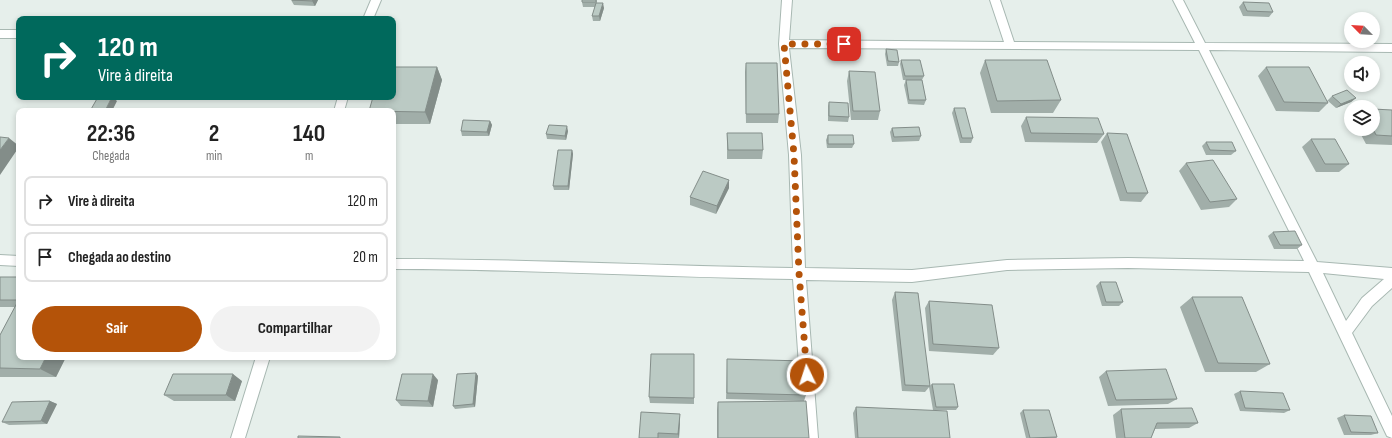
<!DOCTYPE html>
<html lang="pt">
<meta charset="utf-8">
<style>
:root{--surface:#fff;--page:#f2f2f2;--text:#222;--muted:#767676;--line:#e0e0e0;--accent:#b45309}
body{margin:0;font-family:"Sofia Sans Condensed",sans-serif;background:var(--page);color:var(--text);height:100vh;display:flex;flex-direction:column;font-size:15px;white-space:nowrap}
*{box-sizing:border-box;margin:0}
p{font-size:13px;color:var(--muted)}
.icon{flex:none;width:22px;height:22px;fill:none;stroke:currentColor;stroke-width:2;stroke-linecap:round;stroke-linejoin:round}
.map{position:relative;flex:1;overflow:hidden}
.sheet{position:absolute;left:16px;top:108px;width:380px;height:252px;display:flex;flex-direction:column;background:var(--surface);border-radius:8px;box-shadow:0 2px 6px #0003}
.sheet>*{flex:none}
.hud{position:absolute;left:16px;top:16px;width:380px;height:84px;border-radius:8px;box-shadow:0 2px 6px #0003;background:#00695c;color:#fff;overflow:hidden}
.needle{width:26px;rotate:294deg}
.controls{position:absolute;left:1344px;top:12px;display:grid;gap:8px}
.controls a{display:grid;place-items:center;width:36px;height:36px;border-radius:50%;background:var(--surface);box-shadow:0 2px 6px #0003;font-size:20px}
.pin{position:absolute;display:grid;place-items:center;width:34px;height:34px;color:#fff;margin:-17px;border-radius:8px;box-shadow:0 2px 6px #0006}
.me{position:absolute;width:44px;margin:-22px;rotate:356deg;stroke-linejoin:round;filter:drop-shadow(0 0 3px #0008)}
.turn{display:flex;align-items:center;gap:14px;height:84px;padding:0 16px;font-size:18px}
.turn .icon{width:52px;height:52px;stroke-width:2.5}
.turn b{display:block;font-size:28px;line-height:34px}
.eta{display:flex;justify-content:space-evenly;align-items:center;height:68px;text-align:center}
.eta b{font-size:24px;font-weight:700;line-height:28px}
.primary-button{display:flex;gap:8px;margin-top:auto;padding:8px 16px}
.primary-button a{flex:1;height:46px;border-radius:24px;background:var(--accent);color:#fff;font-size:16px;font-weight:700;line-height:46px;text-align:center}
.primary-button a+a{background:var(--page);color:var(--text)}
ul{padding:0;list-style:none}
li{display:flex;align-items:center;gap:12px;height:50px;margin:0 8px 6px;padding:0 8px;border:2px solid var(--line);border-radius:8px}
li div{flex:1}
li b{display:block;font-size:15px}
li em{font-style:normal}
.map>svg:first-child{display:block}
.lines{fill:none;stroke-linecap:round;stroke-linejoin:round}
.minor-casing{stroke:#a8b8b2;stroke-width:2}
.minor{fill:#fff;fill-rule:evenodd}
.wall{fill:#a1aea9}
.shaded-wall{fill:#838d89}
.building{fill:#bbcac4;stroke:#838d89}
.route{stroke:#b45309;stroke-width:7;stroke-dasharray:0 12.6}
</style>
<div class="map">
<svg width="1392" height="438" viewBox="0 0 1392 438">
<rect width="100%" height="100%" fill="#e6efeb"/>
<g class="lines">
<defs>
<path id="minor" d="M371,0H381L373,19H363Z
M782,0H792L789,40L1004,42L990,0H1000L1014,42L1195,43L1173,0H1183L1205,43L1392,44V52L1209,50L1317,262L1392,268V288L1372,306L1352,333L1392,416V438L1387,436L1309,272L1128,268L1007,270L912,282L806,280L818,438H804L793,279C660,277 526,269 393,269V259C526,259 659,266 793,268L789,155L779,44ZM789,48L1199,50L1304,261L1128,258L1007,260L912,270L805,268L801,155ZM1323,273L1384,279L1362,298L1346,321Z
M0,30H19V38H0Z
M338,97H348L344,111H334Z
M0,255L19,256V266L0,265Z
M256,357H270L245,438H231Z"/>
</defs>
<use href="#minor" class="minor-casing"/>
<use href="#minor" class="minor"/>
</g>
<path class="wall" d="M291,0H318L315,6L294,5Z
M597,0V3L604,8L600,21H593L592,16L595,7H583L582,2Z
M1243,2L1273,12L1269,17L1243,16L1239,7Z
M886,49L899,62L898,66H887L885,54Z
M901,60L924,76L922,80L926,100L924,105L908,104L904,85L906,80H903L900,64Z
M985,60L1061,100L1053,113H991L980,73Z
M746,63L779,114L778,123H746L745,72Z
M437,67L442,80L430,124H393V111Z
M1266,67L1327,101L1332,96L1356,98L1351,102L1336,108L1328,101V103L1319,112L1276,111L1258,76Z
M849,71L880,111L878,120H851L847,81Z
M829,102L849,117L848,122L828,121V106Z
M954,108L973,138L971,143H960L952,113Z
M1392,110V145L1366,144L1358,129H1373Z
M1026,117L1104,134L1097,143L1025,142L1021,126Z
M490,121L492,125L489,136H462L461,131Z
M892,128L921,136L919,141L892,142L890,132Z
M568,131L566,140L547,139L546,134Z
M727,133L763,150L762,159H727Z
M1107,133L1148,193L1141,202L1120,201L1101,142Z
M828,135L854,144L852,148H827L826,140Z
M1311,139L1349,164L1339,172H1316L1302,147Z
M1206,142L1236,151L1231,155H1206L1202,146Z
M572,150L573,154L569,190H554L553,186Z
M1186,163L1237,199L1229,207L1201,210L1179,171Z
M729,188L716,214L690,205V197Z
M1273,232L1302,245L1297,249H1274L1268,236Z
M0,277H19V357H66L56,377H0V335L15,307H0Z
M1100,282L1123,302L1119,306H1102L1096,286Z
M895,292L930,386L925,392L902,391L892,300Z
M1192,297L1270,364L1256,372H1205L1180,307Z
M929,301L999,348L993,355L929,351L925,308Z
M694,354V404L650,403L649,397Z
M727,359L806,395L804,401L726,399Z
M1106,371L1177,399L1168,404L1108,406L1099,377Z
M476,373L478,376L475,407L455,409L453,406Z
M438,380L433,407L401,406L396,400Z
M242,381L235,401H174L164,395Z
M932,384L958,407L956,410H933L929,387Z
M1240,391L1290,410L1284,413L1240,411L1234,394Z
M50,401L57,404L47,424L9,425L2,422Z
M718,402L809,438H717V410Z
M856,407L950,438H855L853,413Z
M1121,409L1198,423L1189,428L1155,429L1151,438H1116L1113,415Z
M1023,410L1057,437L1056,438H1026L1020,413Z
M1344,415L1378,433L1371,435H1344L1337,418Z
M680,420L679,438H639Z"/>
<path class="shaded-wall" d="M313,0H318L315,6L312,1Z
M603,3L604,8L600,21L599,16Z
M437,67L442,80L430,124L425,112Z
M112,97L117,101L112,111H105Z
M1356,98L1351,102L1336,108L1341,104Z
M490,121L492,125L489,136L487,132Z
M567,126L568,131L566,140L565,136Z
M9,138L19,146V147L0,175V150Z
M572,150L573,154L569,190L568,186Z
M729,180V188L716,214L717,206Z
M46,357H66L56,377L40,369Z
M476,373L478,376L475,407L473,404Z
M233,374L242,381L235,401L226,395Z
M433,374L438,380L433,407L428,401Z
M50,401L57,404L47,424L41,421Z
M680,414V420L679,438L678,434Z"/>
<path class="building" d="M292,0H313L312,1Z
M582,0H596V2H582Z
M1243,2L1269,3L1273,12L1247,11Z
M596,3H603L599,16H592Z
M886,49L897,50L899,62L888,61Z
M901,60H920L924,76H905Z
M985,60H1047L1061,100L997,101Z
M746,63H777L779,114H746Z
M393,67H437L425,112L369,111L373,97H393Z
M1266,67H1309L1328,103L1284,102Z
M849,71L875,72L880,111H853Z
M906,80H922L926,100H909Z
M1347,90L1356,98L1341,104L1332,96Z
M98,97H112L105,111H90Z
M829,102L848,103L849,117L829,116Z
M954,108H965L973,138H962Z
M1373,109L1392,110V136L1376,135L1373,129Z
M1026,117L1098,118L1104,134L1031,133Z
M463,120L490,121L487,132L461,131Z
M549,125L567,126L565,136L546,134Z
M919,127L921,136L894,137L892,128Z
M727,133H762L763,150H728Z
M1107,133L1127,134L1148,193H1127Z
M828,135H853L854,144H828Z
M0,137L9,138L0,150Z
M1311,139H1335L1349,164H1325Z
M1206,142H1232L1236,151L1210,150Z
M558,150H572L568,186H553Z
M1213,160L1237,199L1210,202L1186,163Z
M703,171L729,180L717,206L690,197Z
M1295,231L1302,245H1280L1273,232Z
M0,277H19V300H0Z
M1100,282H1116L1123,302H1106Z
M895,292L918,293L930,386L905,385Z
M1192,297H1242L1270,364L1218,363Z
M929,301L992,305L999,348L933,344Z
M17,303H19V357H46L40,369L0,368V335Z
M651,354H694V398L649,397Z
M727,359L804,361L806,395L727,393Z
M1166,369L1177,399L1116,400L1106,371Z
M476,373L473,404L453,406L457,374Z
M173,374H233L226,395H164Z
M402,374H433L428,401L396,400Z
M932,384H954L958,407H936Z
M1240,391L1283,393L1290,410L1245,408Z
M50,401L41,421L2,422L12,402Z
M806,401L809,438H718V402Z
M856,407L947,411L950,438H858Z
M1192,408L1198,423H1157L1151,438H1125L1121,409Z
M1023,410H1049L1057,437L1030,438Z
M641,412L680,414L678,434L658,433V438H639Z
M1344,415L1371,416L1378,433L1351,432Z
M298,436L340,437V438H298Z"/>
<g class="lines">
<path class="route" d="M807,375L799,273L794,155L784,44H844"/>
</g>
</svg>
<div class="controls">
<a><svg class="needle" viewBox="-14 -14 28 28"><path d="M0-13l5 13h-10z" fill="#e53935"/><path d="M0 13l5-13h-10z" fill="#767676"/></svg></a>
<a><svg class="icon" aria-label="sound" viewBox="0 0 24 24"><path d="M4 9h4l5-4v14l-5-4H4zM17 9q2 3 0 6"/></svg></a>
<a><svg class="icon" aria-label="layers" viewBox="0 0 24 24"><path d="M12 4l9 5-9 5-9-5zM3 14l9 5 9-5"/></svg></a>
</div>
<div class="pin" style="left:844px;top:44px;background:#d93025"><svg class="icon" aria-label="arrive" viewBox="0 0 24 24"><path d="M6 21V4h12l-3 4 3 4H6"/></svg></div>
<svg class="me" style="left:807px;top:375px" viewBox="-20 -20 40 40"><circle r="17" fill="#b45309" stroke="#fff" stroke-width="3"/><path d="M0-11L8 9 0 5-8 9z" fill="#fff"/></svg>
<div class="hud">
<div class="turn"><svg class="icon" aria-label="right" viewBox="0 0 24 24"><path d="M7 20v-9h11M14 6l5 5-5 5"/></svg><div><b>120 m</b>Vire à direita</div></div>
</div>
<section class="sheet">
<div class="eta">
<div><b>22:36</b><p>Chegada</p></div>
<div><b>2</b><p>min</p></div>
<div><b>140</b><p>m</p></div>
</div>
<ul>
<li><svg class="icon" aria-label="right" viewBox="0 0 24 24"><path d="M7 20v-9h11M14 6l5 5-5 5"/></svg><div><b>Vire à direita</b></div><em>120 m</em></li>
<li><svg class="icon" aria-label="arrive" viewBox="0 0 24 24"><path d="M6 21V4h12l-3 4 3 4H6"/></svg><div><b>Chegada ao destino</b></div><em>20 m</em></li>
</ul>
<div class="primary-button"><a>Sair</a><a>Compartilhar</a></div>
</section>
</div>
